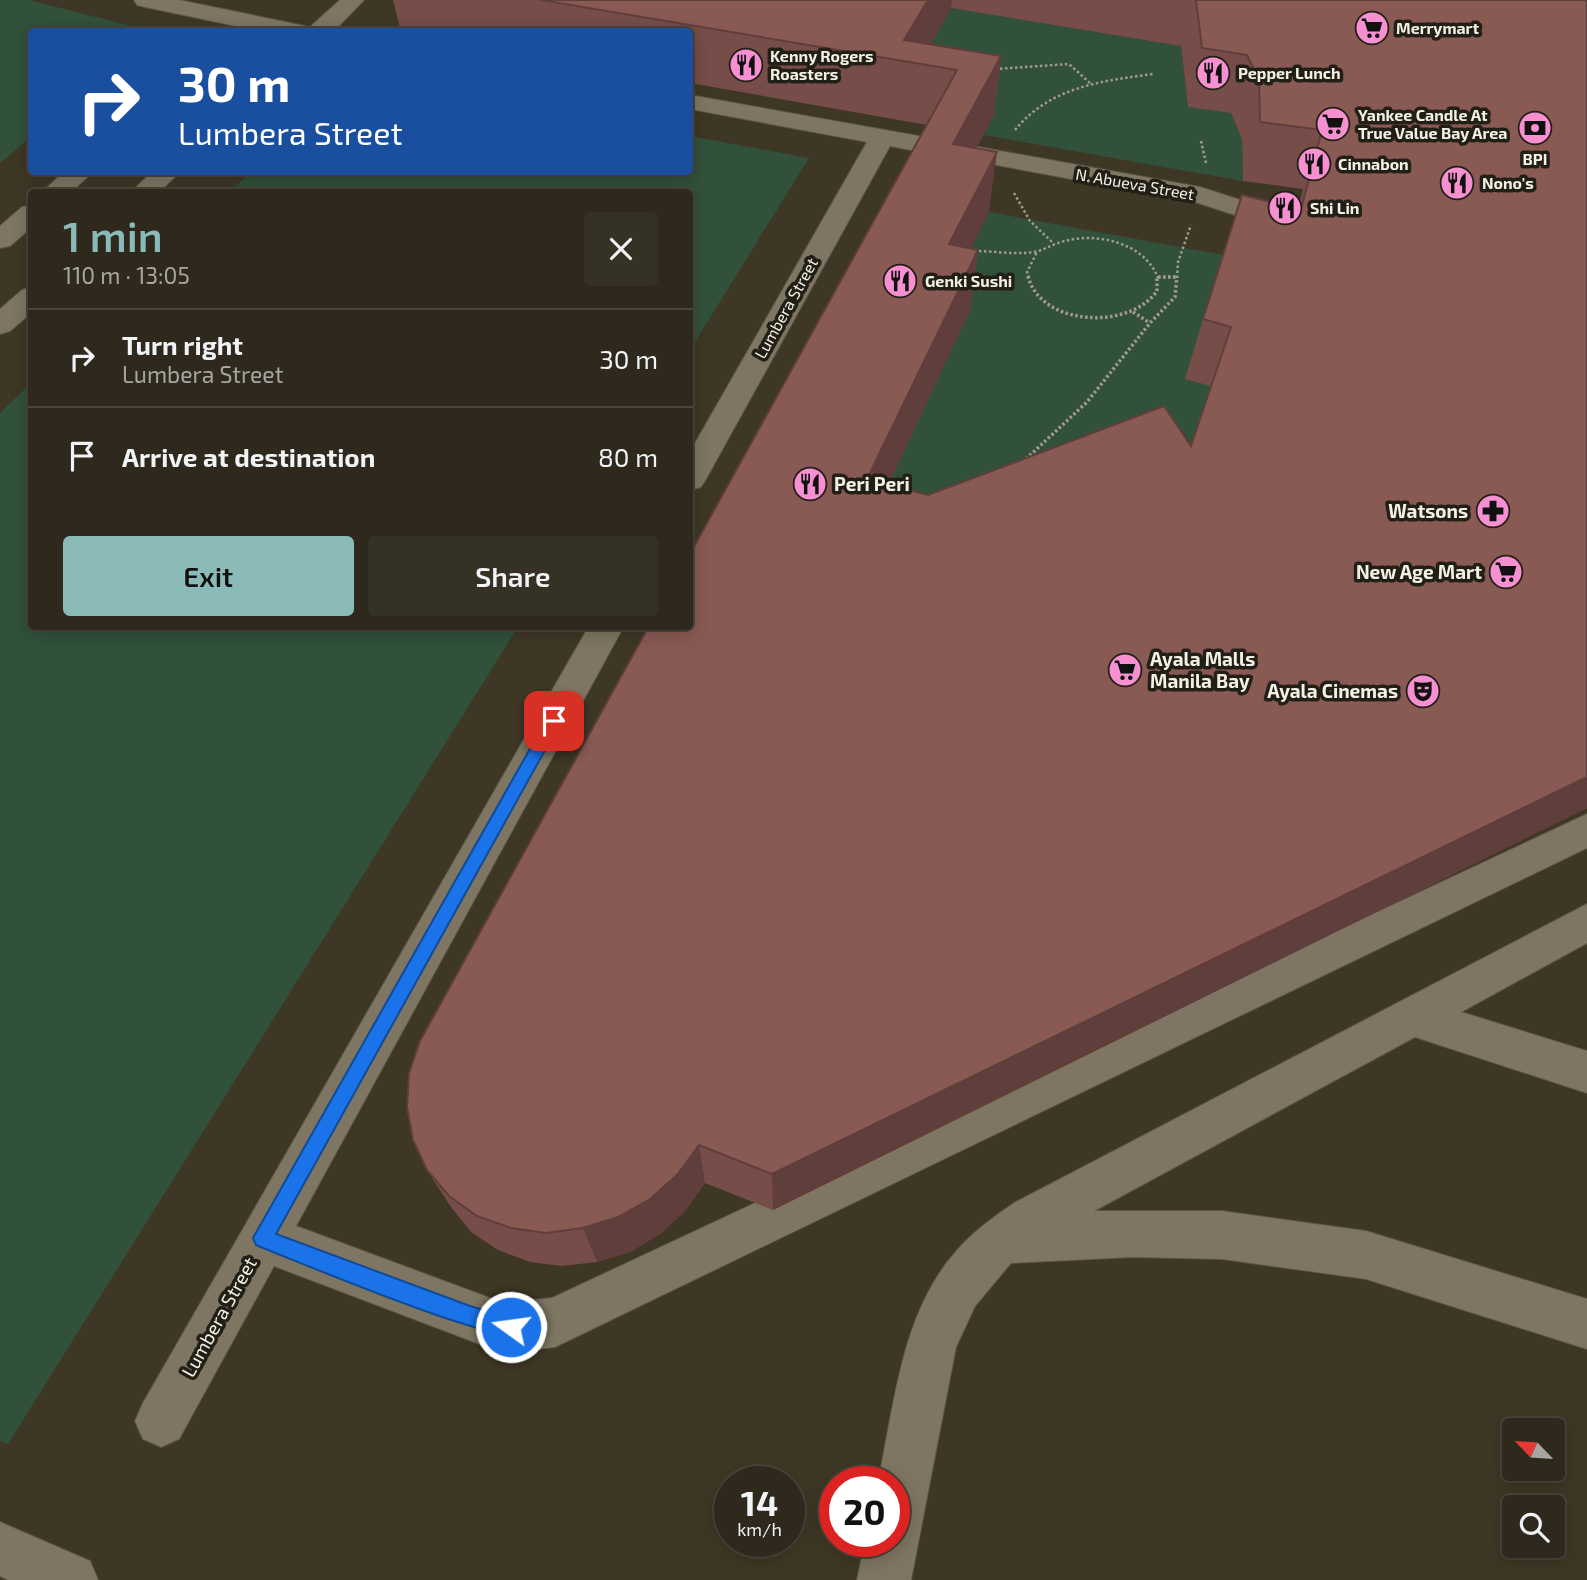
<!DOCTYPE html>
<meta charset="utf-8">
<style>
:root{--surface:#2e291c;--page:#363125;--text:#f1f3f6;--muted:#a7a6a3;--line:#49453b;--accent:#8bbbb9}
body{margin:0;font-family:"Exo 2",sans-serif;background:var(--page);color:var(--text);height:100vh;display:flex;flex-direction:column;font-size:26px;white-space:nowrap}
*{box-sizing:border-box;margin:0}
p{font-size:23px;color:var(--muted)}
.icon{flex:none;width:38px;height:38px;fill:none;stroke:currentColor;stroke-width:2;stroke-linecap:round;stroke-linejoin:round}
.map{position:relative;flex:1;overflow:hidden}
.drawer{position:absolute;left:28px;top:189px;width:665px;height:441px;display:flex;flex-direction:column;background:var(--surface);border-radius:7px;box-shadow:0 4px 18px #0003,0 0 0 2px var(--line)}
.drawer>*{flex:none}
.hud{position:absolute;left:28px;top:28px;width:665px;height:147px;border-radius:7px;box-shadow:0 4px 18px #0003,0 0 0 2px var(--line);background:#1a4fa0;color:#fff;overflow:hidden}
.needle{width:46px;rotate:295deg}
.buttons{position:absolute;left:1502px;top:1418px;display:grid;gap:14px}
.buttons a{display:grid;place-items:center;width:63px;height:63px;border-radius:7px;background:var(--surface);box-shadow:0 4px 18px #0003,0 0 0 2px var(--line);font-size:35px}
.speed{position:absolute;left:714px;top:1466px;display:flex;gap:14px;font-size:35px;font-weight:700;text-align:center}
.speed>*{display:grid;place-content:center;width:91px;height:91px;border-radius:50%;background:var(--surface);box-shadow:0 4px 18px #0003,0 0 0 2px var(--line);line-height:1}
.speed small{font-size:18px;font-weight:400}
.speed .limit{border:10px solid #d22;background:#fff;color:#111}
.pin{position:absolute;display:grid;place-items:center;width:60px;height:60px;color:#fff;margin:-30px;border-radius:14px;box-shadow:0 4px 10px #0006}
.me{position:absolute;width:77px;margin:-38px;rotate:284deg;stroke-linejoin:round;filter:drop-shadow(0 0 5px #0008)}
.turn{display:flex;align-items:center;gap:24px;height:147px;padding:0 35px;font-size:32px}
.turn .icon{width:91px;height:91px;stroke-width:2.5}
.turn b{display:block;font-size:49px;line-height:60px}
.round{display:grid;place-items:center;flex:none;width:74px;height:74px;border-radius:7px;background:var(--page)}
.head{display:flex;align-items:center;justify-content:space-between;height:119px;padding:0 35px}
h1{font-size:42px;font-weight:600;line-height:52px;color:var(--accent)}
.action{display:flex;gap:14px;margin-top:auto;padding:14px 35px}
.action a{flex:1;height:80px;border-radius:7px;background:var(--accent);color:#111;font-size:28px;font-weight:600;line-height:80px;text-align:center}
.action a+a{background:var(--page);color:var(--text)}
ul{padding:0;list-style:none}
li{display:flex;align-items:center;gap:21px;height:98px;padding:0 35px;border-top:2px solid var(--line)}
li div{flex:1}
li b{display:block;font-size:26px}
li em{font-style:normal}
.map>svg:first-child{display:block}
.green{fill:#31513b}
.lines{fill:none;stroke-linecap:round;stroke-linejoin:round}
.minor-casing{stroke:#5b5545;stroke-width:2}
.path-far1{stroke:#a19b8d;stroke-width:2.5;stroke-dasharray:2.5 2.5;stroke-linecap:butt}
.path{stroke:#a19b8d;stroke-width:3.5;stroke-dasharray:2.5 2.5;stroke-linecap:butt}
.minor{fill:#7e7662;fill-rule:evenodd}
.wall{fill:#764d48;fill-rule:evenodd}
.shaded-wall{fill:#603e3b}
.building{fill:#895954;stroke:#603e3b;stroke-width:2}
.route{fill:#1a73e8;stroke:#114b97;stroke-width:2}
.labels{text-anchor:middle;stroke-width:7;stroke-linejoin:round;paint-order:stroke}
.far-poi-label{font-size:16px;font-weight:bold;fill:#f5f0e5;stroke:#221f17;text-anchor:start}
.far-street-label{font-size:16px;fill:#f5f0e5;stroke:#221f17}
.poi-label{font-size:19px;font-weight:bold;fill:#f5f0e5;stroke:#221f17;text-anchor:end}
.street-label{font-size:19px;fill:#f5f0e5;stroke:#221f17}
</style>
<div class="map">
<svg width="1587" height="1580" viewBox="0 0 1587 1580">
<rect width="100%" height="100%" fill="#3e3725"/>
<path class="green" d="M0,0H29L151,31L32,32L31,137L0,163Z
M951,8L1181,46L1188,106L1231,113L1242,139L1243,181L984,135L993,115L900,99Z
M690,136L809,158L690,350V192H229L251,172H690Z
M989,212L1224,255L1213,386L1191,456L863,538L970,310L943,304Z
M31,383L32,626L518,627L8,1444L0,1441V413Z"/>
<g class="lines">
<defs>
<path id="minor" d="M134,0H179L310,27L340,0H364L333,32H265L145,7L137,5Z
M690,95L941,140L950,143L954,148L950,153L941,156L890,146L706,479L701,487L690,490V452L867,142L690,109Z
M973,146L1200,187L1297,218L1301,224L1297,230L1287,232L1195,202L964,159L960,154L964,149Z
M64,172H93L71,192H42Z
M152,172H180L159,192H131Z
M32,205V227L10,246L0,248V226L22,207Z
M32,287V312L10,331L0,334V309L22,290Z
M589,626H624L296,1226L490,1298L511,1302L552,1298L1587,814V848L555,1347L511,1352L490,1348L274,1266L179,1439L161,1447L143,1439L135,1421L143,1403Z
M1587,904V943L1461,1012L1587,1051V1093L1415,1037L1094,1211H1222L1366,1231L1587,1299V1349L1366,1279L1222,1259L1133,1257L1011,1263L975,1306L956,1347L911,1580H857L865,1542H894V1482H878C894,1407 901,1316 953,1255C970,1234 992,1218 1014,1203Z
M0,1522L90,1561L98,1580H8L0,1576Z"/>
</defs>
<use href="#minor" class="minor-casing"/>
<path class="path-far1" d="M995,69L1069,64L1090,83
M1015,130C1050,87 1101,81 1153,74
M1201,141L1206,163
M1014,193L1030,221L1053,243
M974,251C994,251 1014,255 1034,252C1045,250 1054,243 1065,241C1097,232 1145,243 1158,278
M1158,277H1178
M1029,278L1027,272L1037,252
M1177,278L1178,262L1191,225"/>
<path class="path" d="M1028,276C1040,326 1129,331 1157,291V276
M1158,277H1178
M1133,312L1150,323
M1026,459L1087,402L1150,323L1175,297L1177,276"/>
<use href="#minor" class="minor"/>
</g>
<path class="wall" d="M393,0H1587V808L773,1210L705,1183L685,1211L660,1234L630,1252L597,1262L562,1266L530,1262L498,1250L471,1232L451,1207L427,1170L927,125L690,83V32H401ZM951,8L1181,46L1188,107L1231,113L1242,139L1243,181L1303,189L1298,208L1203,319L1185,379L1211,386L1191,446L928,495L888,485L970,310L978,250L971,248L989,212L976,148L994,115L1001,56L930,45Z"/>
<path class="shaded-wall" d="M928,0H952L951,8L920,64L904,40Z
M1001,56L994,115L947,204L953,144Z
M997,152L989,212L943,304L949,244Z
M978,250L970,310L863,538L867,479Z
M1587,777V808L773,1210L772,1174Z
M699,1145L705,1183L685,1211L660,1234L630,1252L597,1262L583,1228Z"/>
<path class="building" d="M541,0H928L904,40L1001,56L953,144L997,152L949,244L978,250L867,479L928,495L1164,406L1191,446L1231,327L1203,319L1242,195L1301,209L1322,130L1260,122L1259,80L1247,55L1202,48L1196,0H1587V777L772,1174L699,1145L678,1174L650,1199L618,1217L583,1228L546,1233L511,1228L477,1216L449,1196L427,1170L413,1140L407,1107L409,1073L420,1041L649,626H690V554L957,70Z"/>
<path class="route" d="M554,715L559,717L562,721L559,725L276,1234L470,1306L518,1320L521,1327L518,1334C494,1344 299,1262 263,1248L256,1245L253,1238L548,717Z"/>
<defs>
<symbol id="supermarket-disc" viewBox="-11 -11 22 22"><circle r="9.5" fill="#f690d0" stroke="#221f17"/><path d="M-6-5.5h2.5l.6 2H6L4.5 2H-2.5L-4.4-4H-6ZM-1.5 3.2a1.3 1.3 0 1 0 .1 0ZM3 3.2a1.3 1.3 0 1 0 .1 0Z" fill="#111"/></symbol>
<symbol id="restaurant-disc" viewBox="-11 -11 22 22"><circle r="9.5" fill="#f690d0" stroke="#221f17"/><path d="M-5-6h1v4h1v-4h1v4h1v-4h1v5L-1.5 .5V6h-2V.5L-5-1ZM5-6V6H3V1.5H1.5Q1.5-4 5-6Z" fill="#111"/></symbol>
<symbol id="bank-disc" viewBox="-11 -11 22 22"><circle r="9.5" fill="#f690d0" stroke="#221f17"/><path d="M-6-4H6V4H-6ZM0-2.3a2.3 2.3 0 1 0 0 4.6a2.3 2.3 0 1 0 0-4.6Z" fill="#111"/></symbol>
<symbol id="pharmacy-disc" viewBox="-11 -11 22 22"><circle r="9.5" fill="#f690d0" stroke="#221f17"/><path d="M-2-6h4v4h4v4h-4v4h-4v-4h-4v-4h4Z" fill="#111"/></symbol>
<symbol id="theatre-disc" viewBox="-11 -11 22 22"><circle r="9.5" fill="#f690d0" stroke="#221f17"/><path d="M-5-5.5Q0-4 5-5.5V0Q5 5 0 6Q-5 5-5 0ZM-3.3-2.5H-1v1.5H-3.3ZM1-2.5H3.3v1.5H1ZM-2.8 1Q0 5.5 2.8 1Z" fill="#111"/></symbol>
</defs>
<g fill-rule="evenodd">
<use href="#supermarket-disc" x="1353" y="9" width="38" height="38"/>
<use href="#restaurant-disc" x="727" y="46" width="38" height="38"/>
<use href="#restaurant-disc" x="1194" y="54" width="38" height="38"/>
<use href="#supermarket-disc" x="1314" y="105" width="38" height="38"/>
<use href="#bank-disc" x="1516" y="109" width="38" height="38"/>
<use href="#restaurant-disc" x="1295" y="145" width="38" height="38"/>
<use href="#restaurant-disc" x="1438" y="164" width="38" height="38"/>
<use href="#restaurant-disc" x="1266" y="189" width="38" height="38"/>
<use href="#restaurant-disc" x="881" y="262" width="38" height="38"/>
<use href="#restaurant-disc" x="791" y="465" width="38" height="38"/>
<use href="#pharmacy-disc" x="1474" y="492" width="38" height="38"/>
<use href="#supermarket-disc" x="1487" y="553" width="38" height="38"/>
<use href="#supermarket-disc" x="1106" y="651" width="38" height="38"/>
<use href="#theatre-disc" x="1404" y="672" width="38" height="38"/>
</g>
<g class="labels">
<g class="far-poi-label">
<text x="1396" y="34">Merrymart</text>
<text x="770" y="62">Kenny Rogers<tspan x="770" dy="18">Roasters</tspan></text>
<text x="1238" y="79">Pepper Lunch</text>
<text x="1358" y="121">Yankee Candle At<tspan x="1358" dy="18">True Value Bay Area</tspan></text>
<text x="1535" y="165" text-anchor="middle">BPI</text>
<text x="1338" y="170">Cinnabon</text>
<text x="1482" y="189">Nono's</text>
<text x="1310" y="214">Shi Lin</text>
<text x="925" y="287">Genki Sushi</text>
</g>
<g class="far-street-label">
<text transform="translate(1135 184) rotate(10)" y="6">N. Abueva Street</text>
<text transform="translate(786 308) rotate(-61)" y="6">Lumbera Street</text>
</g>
<g class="poi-label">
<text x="834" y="491" text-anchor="start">Peri Peri</text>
<text x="1468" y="518">Watsons</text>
<text x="1482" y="579">New Age Mart</text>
<text x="1150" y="666" text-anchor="start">Ayala Malls<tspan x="1150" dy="22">Manila Bay</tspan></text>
<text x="1398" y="698">Ayala Cinemas</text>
</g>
<g class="street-label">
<text transform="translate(219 1317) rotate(-61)" y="7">Lumbera Street</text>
</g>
</g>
</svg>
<div class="buttons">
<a><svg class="needle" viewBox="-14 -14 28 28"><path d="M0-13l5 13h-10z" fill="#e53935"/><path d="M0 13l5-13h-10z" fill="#a7a6a3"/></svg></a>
<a><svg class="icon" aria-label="search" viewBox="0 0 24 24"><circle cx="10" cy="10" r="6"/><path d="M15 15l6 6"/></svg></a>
</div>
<div class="speed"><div>14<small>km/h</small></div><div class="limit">20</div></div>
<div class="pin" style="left:554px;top:721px;background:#d93025"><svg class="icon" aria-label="arrive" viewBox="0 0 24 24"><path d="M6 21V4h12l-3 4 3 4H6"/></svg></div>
<svg class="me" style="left:511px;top:1327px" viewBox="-20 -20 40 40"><circle r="17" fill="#1a73e8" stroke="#fff" stroke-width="3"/><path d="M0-11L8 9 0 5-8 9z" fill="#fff"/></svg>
<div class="hud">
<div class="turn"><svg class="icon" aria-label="right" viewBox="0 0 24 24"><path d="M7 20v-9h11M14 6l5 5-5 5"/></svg><div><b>30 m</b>Lumbera Street</div></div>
</div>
<section class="drawer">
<div class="head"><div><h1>1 min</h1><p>110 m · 13:05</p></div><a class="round"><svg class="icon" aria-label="close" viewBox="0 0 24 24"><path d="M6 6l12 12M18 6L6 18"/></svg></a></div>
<ul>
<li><svg class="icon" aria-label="right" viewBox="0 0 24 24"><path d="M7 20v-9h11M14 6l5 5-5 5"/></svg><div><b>Turn right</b><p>Lumbera Street</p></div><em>30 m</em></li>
<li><svg class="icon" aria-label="arrive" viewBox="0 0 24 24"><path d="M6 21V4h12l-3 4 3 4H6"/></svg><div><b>Arrive at destination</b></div><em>80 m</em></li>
</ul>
<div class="action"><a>Exit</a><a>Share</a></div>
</section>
</div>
